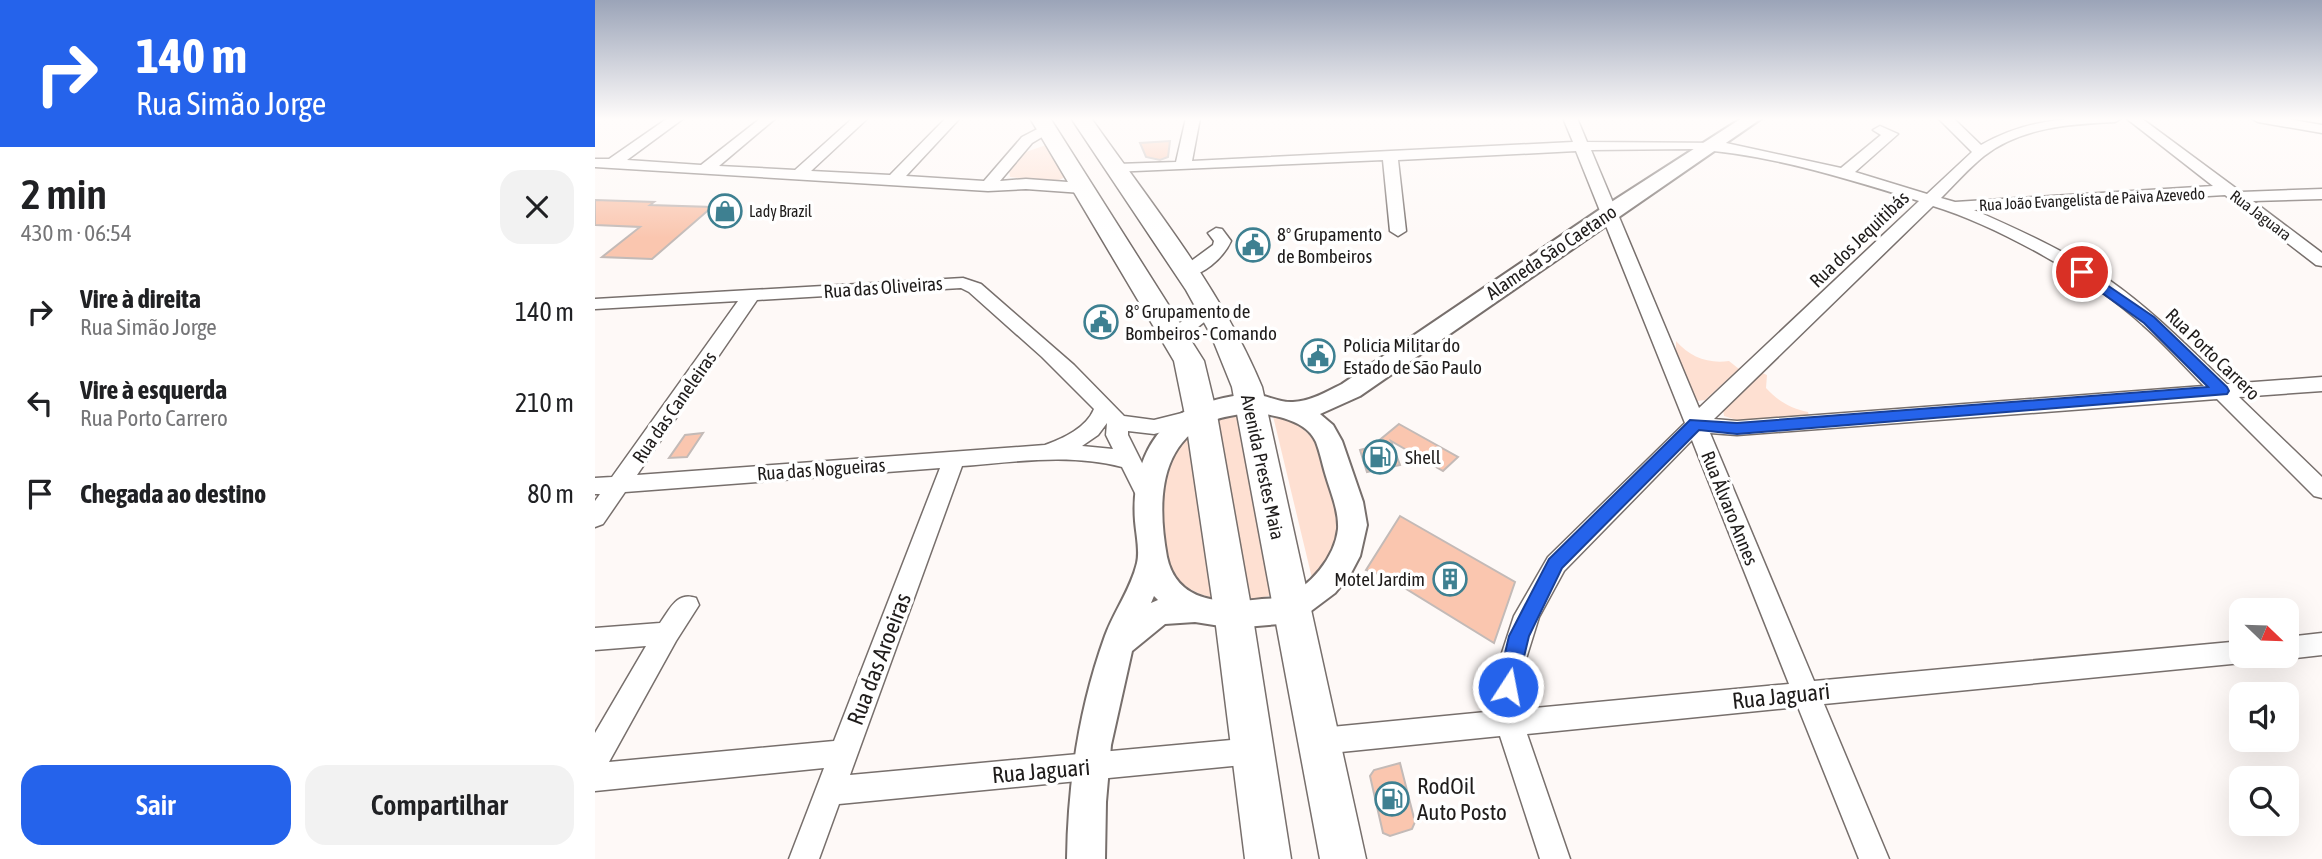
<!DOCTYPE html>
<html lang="pt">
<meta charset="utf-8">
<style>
:root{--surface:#fff;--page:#f2f2f2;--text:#202124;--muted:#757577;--accent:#2563eb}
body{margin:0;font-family:"Asap Condensed",sans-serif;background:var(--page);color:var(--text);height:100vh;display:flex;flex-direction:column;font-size:26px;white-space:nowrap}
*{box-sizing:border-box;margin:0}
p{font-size:23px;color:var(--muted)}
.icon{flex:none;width:38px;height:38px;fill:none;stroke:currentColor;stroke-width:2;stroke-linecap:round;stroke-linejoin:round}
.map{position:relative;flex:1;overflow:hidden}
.side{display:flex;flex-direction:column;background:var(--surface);width:595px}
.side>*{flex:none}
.hud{background:#2563eb;color:#fff;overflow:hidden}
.needle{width:46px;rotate:113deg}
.buttons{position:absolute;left:1634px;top:598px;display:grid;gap:14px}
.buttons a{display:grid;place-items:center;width:70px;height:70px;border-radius:14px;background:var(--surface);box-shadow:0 7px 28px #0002;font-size:35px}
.pin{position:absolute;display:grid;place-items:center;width:60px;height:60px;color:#fff;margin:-30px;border:4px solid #fff;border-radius:50%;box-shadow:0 2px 7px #0007}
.me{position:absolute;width:77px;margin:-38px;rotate:11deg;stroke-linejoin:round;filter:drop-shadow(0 0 5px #0008)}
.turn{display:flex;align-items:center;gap:24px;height:147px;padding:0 21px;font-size:32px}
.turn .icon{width:91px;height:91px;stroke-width:2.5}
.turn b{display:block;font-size:49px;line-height:60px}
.round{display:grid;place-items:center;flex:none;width:74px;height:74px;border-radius:21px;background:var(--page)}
.overview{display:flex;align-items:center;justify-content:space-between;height:119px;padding:0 21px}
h1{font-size:42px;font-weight:600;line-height:52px}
.primary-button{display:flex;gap:14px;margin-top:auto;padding:14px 21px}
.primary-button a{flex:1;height:80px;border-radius:21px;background:var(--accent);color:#fff;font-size:28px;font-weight:600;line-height:80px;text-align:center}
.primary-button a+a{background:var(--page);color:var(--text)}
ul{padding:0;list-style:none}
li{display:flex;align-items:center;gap:21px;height:91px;padding:0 21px}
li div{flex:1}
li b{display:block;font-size:26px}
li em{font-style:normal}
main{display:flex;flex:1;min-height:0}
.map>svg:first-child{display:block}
.green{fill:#fee0d2}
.building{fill:#fac6af;stroke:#c3bab7;stroke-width:2}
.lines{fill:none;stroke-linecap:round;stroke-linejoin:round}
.minor-casing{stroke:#776f6c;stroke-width:3}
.major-casing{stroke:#776f6c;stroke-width:4}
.highway-casing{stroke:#776f6c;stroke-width:3}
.minor{fill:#fff;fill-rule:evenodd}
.major{fill:#fff;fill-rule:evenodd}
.highway{fill:#fff;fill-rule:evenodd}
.route{fill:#2563eb;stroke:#184099;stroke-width:2}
.labels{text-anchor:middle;stroke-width:7;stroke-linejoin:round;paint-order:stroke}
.far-street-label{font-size:16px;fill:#1f1c1b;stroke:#fff}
.far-poi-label{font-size:16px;fill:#1f1c1b;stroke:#fff;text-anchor:start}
.poi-label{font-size:19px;fill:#1f1c1b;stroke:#fff;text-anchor:start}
.street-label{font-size:19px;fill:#1f1c1b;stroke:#fff}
.near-street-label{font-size:23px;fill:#1f1c1b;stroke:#fff}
.near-poi-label{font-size:23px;fill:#1f1c1b;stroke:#fff;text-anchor:start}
</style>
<main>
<section class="side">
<div class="hud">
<div class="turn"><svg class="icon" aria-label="right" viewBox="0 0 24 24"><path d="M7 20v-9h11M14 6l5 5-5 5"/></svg><div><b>140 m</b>Rua Simão Jorge</div></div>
</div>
<div class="overview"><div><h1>2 min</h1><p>430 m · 06:54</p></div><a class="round"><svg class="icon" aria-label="close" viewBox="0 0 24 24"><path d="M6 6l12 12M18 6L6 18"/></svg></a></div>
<ul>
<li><svg class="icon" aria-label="right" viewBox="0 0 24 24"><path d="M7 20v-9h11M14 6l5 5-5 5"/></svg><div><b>Vire à direita</b><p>Rua Simão Jorge</p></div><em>140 m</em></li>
<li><svg class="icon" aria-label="left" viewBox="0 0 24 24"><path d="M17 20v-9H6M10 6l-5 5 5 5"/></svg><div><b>Vire à esquerda</b><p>Rua Porto Carrero</p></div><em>210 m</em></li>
<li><svg class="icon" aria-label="arrive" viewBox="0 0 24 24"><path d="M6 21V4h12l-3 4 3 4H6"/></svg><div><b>Chegada ao destino</b></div><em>80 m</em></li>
</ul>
<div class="primary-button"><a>Sair</a><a>Compartilhar</a></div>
</section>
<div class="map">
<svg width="1727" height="859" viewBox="0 0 1727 859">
<rect width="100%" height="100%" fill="#fef9f7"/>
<path class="green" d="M454,144L472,176L460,182L415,177L414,170L428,153Z
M1081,341C1095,357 1113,364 1134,361L1144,369L1110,400L1102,401L1081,354Z
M1165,372L1172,375L1171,388C1183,401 1195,408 1213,412L1214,416L1145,421L1129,416L1128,409Z
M649,415L681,594L653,601L623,420Z
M678,416C693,420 706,425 716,437C724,446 726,461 730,472C742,515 753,544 717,578Z
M597,430L622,599C609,596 594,591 584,580C565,559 558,490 570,464C576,452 589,440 597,430Z"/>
<path class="building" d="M575,141L573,157L565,160L551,157L545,143Z
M0,200L59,202L55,205L117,207L57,259L7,257L45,227L0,225Z
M804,424L863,457L848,471L796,441L805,465L772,472L765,450L776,447Z
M108,433L92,457L74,458L90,435Z
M805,516L920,582L899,643L790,576L771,570Z
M805,763L820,822L817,829L795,836L788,833L775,776L779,770Z"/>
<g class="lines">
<defs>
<path id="minor" d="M73,118H89L32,160L106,165L166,118H181L124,166L200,170L258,118H273L216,171L295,175L351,118H365L311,176L389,181L427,137L452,124L459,128L457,131L437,143L405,181L431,179L487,183L495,188L487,193L431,189L393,191L0,167V159H14Z
M591,118H605L597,161L978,142L968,118H982L992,142L1131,143L1246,168L1286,135L1278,130L1285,126L1303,134L1260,172L1332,194L1377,152L1343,118H1358L1386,145C1433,118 1474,118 1527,118L1520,122C1476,124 1426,127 1389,156C1374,168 1360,184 1346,198L1360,202L1618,186L1531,118H1546L1646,192L1727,189V199L1658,201L1727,253V266L1721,265L1630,195L1379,210C1424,230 1473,252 1514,280C1557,310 1594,348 1632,384L1727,377V391L1644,397L1727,477V498L1719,496L1622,399L1142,435L1115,433L1219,681L1647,641V656H1658L1656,660L1647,663L1229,704L1294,859H1264L1203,707L932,734L975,859H945L905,736L726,754L716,750L712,741L716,732L726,728L901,711L900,687L904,662L919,616L953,557L1090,423L981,151L803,160L811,231L803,236L795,231L788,160L517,172L514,169L517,166L522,164L581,162ZM1096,149C1174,154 1250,178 1324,201L1104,408L996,150ZM1338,206C1403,226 1498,279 1548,325C1570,344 1589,366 1609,386L1142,421L1119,419ZM1097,440L1194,684L928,709L926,687L930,662L944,617L969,571Z
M1656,118H1686L1727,125V133L1663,122Z
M621,228L627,229L636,241C629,257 606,279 588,275L585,271L588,267L618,245L619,241L613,233Z
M368,278L386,284L479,365L529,416L559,420L599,410L606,412L609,417L606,422L559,434L533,431V435L564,497L561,503L553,505L545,503L527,467C476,453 419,462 367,466L255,775L658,738L668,742L672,751L668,760L658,764L244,804L224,859H194L229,768L0,791V733L51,646L0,650V628L65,623C75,609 82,591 101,598L104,605L81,641L14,762L239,741L345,468L30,492L8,524L0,527V501L5,494H0V478L17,477L143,301L0,309V299ZM366,288L374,292L447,357L499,409C491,428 469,438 450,445L42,475L162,300ZM512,423L511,435L518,449L487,446L503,435Z
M617,301L626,307L623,311L588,339H574L572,335L574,331L611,303Z
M1727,633V655L1692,659L1684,656H1692V637Z"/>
<path id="major" d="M1147,118H1167L765,396L725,414L738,425L747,441L768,502L772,525L765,556L755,575L740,593L708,617L685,624L638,628L600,622L570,624L537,651L516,745L511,802L510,859H472C473,783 484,708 510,636C519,611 536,589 542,563C545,551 541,534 540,521C537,484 548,440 581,417C600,404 633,395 656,394C670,394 684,403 698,402C716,401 731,392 747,384L1007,208ZM656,412C678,415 711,419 721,442C725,452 727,463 730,473C735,491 744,510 743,529C740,557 715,588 688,597C682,599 674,598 667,599C629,604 582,604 572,557C563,508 562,445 615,422C627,416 642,415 656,412ZM559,596L563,600L556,603Z"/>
<path id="highway" d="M435,118H455L609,361L622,415L658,618L696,859H650L620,618L590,415L579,361Z
M476,118H496C557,205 626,288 667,387L771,859H725L637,387L616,335L591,290Z"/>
</defs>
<use href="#minor" class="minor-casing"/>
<use href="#major" class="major-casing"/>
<use href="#highway" class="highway-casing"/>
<use href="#minor" class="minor"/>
<use href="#major" class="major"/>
<use href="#highway" class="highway"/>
</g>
<linearGradient id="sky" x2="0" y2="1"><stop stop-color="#9ba4b8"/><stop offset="0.5" stop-color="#fffcfb"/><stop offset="1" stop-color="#fffcfb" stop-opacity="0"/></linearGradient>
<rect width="1727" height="238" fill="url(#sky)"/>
<path class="route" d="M1487,268L1559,317L1632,387L1634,391L1632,394L1142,434L1104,430L967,568L934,636L920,694L913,696L905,694L902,687L914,636L954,559L1095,420L1142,423L1613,387L1549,323L1482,275L1480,272Z"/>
<defs>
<symbol id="shop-ring" viewBox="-11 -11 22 22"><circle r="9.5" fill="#fff" stroke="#3e8091" stroke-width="1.5"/><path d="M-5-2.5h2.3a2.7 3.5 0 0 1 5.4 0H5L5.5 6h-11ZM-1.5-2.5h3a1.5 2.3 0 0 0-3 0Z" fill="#3e8091"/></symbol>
<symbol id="civic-ring" viewBox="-11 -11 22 22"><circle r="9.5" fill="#fff" stroke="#3e8091" stroke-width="1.5"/><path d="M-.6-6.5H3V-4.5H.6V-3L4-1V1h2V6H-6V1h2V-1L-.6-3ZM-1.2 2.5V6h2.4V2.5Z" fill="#3e8091"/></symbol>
<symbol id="fuel-ring" viewBox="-11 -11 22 22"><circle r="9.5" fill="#fff" stroke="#3e8091" stroke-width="1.5"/><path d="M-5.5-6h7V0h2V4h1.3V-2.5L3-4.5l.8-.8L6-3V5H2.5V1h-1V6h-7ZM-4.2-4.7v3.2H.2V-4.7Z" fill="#3e8091"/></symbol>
<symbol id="building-ring" viewBox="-11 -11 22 22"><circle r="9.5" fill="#fff" stroke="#3e8091" stroke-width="1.5"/><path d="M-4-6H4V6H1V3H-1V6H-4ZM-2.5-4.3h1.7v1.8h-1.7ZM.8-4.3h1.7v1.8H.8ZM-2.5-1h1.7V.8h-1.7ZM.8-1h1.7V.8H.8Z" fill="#3e8091"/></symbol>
</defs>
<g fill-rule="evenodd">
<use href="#shop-ring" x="111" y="192" width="38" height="38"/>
<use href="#civic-ring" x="639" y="226" width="38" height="38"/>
<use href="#civic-ring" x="487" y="303" width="38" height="38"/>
<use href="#civic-ring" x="704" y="337" width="38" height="38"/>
<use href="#fuel-ring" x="766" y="438" width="38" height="38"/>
<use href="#building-ring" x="836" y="560" width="38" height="38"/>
<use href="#fuel-ring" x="778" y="780" width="38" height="38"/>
</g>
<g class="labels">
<g class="far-street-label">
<text transform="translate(1497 199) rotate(-3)" y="6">Rua João Evangelista de Paiva Azevedo</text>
<text transform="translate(1666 215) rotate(37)" y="6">Rua Jaguara</text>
</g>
<g class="far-poi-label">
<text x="154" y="217">Lady Brazil</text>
</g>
<g class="poi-label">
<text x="682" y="241">8° Grupamento<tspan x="682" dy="22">de Bombeiros</tspan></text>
<text x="530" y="318">8° Grupamento de<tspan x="530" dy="22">Bombeiros - Comando</tspan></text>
<text x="748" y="352">Policia Militar do<tspan x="748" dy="22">Estado de São Paulo</tspan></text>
<text x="810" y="464">Shell</text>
<text x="830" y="586" text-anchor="end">Motel Jardim</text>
</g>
<g class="street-label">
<text transform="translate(1264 239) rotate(-44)" y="7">Rua dos Jequitibás</text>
<text transform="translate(956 252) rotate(-34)" y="7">Alameda São Caetano</text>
<text transform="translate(288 287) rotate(-4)" y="7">Rua das Oliveiras</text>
<text transform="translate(1618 354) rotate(44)" y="7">Rua Porto Carrero</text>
<text transform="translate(79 407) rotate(-55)" y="7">Rua das Caneleiras</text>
<text transform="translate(668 467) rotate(78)" y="7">Avenida Prestes Maia</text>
<text transform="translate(226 469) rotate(-4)" y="7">Rua das Nogueiras</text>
<text transform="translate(1135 508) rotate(68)" y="7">Rua Álvaro Annes</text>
</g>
<g class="near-street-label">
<text transform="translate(284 659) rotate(-69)" y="8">Rua das Aroeiras</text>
<text transform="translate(1186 696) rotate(-6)" y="8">Rua Jaguari</text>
<text transform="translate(446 771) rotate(-5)" y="8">Rua Jaguari</text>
</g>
<g class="near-poi-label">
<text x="822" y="794">RodOil<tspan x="822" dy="26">Auto Posto</tspan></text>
</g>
</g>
</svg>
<div class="buttons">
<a><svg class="needle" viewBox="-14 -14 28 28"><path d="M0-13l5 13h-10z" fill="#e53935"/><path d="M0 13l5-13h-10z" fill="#757577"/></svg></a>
<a><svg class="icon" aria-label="sound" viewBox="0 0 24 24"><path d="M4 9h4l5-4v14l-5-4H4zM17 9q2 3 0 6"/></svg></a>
<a><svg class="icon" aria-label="search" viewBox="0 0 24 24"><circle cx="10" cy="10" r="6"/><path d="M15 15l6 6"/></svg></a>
</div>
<div class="pin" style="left:1487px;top:272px;background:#d93025"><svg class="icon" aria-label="arrive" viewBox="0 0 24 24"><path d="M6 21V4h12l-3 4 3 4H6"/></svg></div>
<svg class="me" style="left:913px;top:687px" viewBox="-20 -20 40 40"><circle r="17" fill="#2563eb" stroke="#fff" stroke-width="3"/><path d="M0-11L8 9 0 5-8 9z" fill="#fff"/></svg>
</div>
</main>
